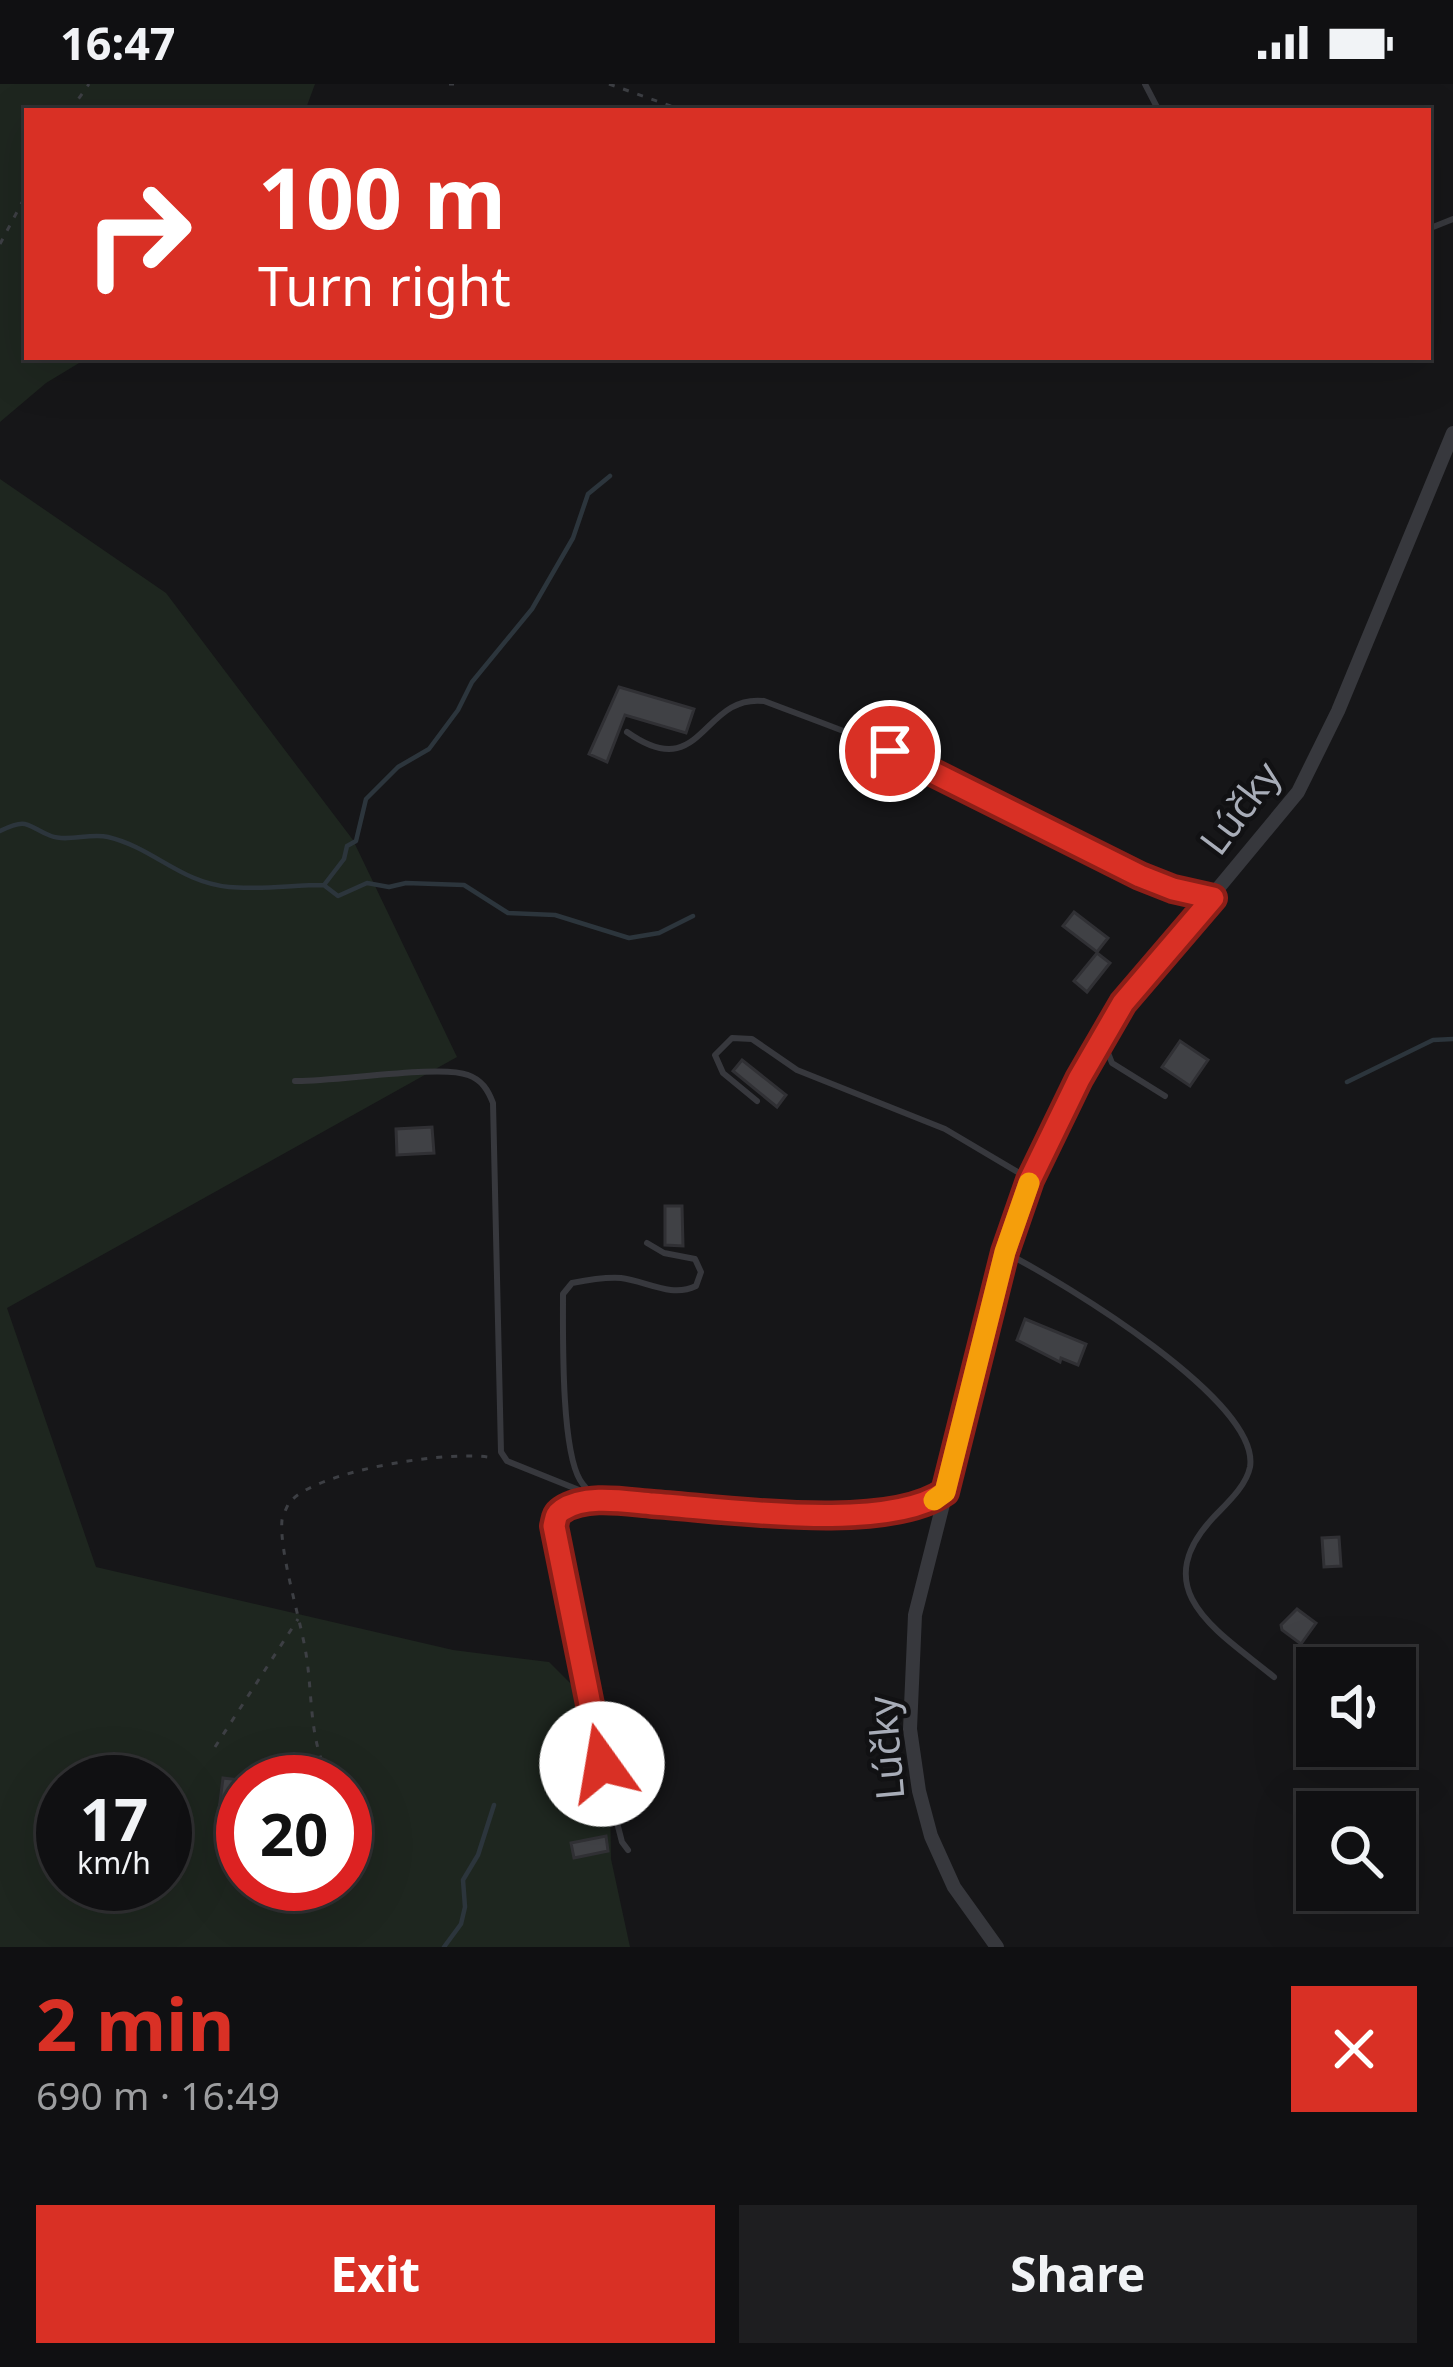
<!DOCTYPE html>
<meta charset="utf-8">
<style>
:root{--surface:#101012;--page:#1e1e20;--text:#f1f3f6;--muted:#9c9d9f;--line:#303032;--accent:#d93025}
body{margin:0;font-family:"Noto Sans",sans-serif;background:var(--page);color:var(--text);height:100vh;display:flex;flex-direction:column;font-size:45px;white-space:nowrap}
*{box-sizing:border-box;margin:0}
p{font-size:39px;color:var(--muted)}
.icon{flex:none;width:66px;height:66px;fill:none;stroke:currentColor;stroke-width:2;stroke-linecap:round;stroke-linejoin:round}
.map{position:relative;height:1863px;overflow:hidden}
.side{display:flex;flex-direction:column;background:var(--surface);flex:1}
.side>*{flex:none}
.top-card{position:absolute;left:24px;top:24px;width:1407px;height:252px;border-radius:0px;box-shadow:0 12px 48px #0002,0 0 0 3px var(--line);background:#d93025;color:#fff;overflow:hidden}
.fabs{position:absolute;left:1296px;top:1563px;display:grid;gap:24px}
.fabs a{display:grid;place-items:center;width:120px;height:120px;border-radius:0px;background:var(--surface);box-shadow:0 12px 48px #0002,0 0 0 3px var(--line);font-size:60px}
.speed{position:absolute;left:36px;top:1671px;display:flex;gap:24px;font-size:60px;font-weight:700;text-align:center}
.speed>*{display:grid;place-content:center;width:156px;height:156px;border-radius:50%;background:var(--surface);box-shadow:0 12px 48px #0002,0 0 0 3px var(--line);line-height:1}
.speed small{font-size:30px;font-weight:400}
.speed .limit{border:18px solid #d22;background:#fff;color:#111}
.pin{position:absolute;display:grid;place-items:center;width:102px;height:102px;color:#fff;margin:-51px;border:6px solid #fff;border-radius:50%;box-shadow:0 3px 12px #0007}
.me{position:absolute;width:132px;margin:-66px;rotate:347deg;stroke-linejoin:round;filter:drop-shadow(0 0 9px #0008)}
.turn{display:flex;align-items:center;gap:42px;height:252px;padding:0 36px;font-size:54px}
.turn .icon{width:156px;height:156px;stroke-width:2.5}
.turn b{display:block;font-size:84px;line-height:102px}
.round{display:grid;place-items:center;flex:none;width:126px;height:126px;border-radius:0px;background:var(--page)}
.summary{display:flex;align-items:center;justify-content:space-between;height:204px;padding:0 36px}
h1{font-size:72px;font-weight:700;line-height:90px;color:var(--accent)}
.button{display:flex;gap:24px;margin-top:auto;padding:24px 36px}
.button a{flex:1;height:138px;border-radius:0px;background:var(--accent);color:#fff;font-size:48px;font-weight:700;line-height:138px;text-align:center}
.button a+a{background:var(--page);color:var(--text)}
.status{display:flex;justify-content:space-between;align-items:center;height:84px;padding:0 60px;background:var(--surface);direction:ltr}
.status svg{height:33px;fill:currentColor}
.map>svg:first-child{display:block}
.green{fill:#1e261f;fill-rule:evenodd}
.lines{fill:none;stroke-linecap:round;stroke-linejoin:round}
.stream{stroke:#2c353c;stroke-width:4.5}
.building{fill:#404145;stroke:#303034;stroke-width:3}
.path{stroke:#3d3f44;stroke-width:3;stroke-dasharray:6 9;stroke-linecap:butt}
.service{stroke:#37383d;stroke-width:6}
.minor{stroke:#37383d;stroke-width:14}
.route-casing{stroke:#8d1f18;stroke-width:30}
.route{stroke:#d93025;stroke-width:21}
.slow{stroke:#f59e0b;stroke-width:21}
.labels{text-anchor:middle;stroke-width:9;stroke-linejoin:round;paint-order:stroke}
.street-label{font-size:39px;fill:#a8adb8;stroke:#111113}
</style>
<div class="status"><b>16:47</b><svg viewBox="0 0 49 12"><path d="M0 12V9h3v3zM5 12V6h3v6zM10 12V3h3v9zM15 12V0h3v12zM26 1h20v11H26zM47 4h2v5h-2z"/></svg></div>
<div class="map">
<svg width="1453" height="1863" viewBox="0 0 1453 1863">
<rect width="100%" height="100%" fill="#161618"/>
<path class="green" d="M0,0H315L305,27H27V273H89L46,299L0,338Z
M0,395L166,509L353,756L457,973L7,1224L96,1483L453,1566L549,1578L609,1638L611,1775L630,1863H0ZM63,1698H165V1800H63ZM243,1698H345V1800H243Z"/>
<g class="lines">
<path class="stream" d="M0,747C29,733 26,742 51,752C67,758 90,749 108,753C154,764 179,798 229,803C259,806 293,801 324,801L344,775L347,762L356,757L366,715L398,683L429,665L458,626L472,598L532,525L573,454L588,410L610,392
M325,802L338,812L367,799L389,803L406,799L464,801L508,829L555,831L629,854L659,849L693,832
M1347,998L1433,956L1453,955
M444,1863L461,1840L465,1823L463,1796L478,1771L494,1721"/>
</g>
<path class="building" d="M619,603L694,625L686,649L625,631L607,678L589,670Z
M1074,828L1108,854L1097,868L1063,842Z
M1097,869L1110,879L1087,908L1074,897Z
M1180,957L1208,976L1190,1002L1162,983Z
M742,976L786,1011L777,1023L733,987Z
M432,1043L434,1069L397,1071L396,1045Z
M665,1122H682L683,1162L665,1161Z
M1025,1235L1086,1260L1078,1281L1061,1274L1060,1278L1017,1256Z
M1339,1453L1341,1482L1324,1483L1322,1454Z
M1297,1525L1316,1539L1301,1560L1282,1546L1281,1541Z
M223,1694L241,1696L236,1737L218,1734Z
M606,1752L608,1767L574,1774L571,1759Z"/>
<g class="lines">
<path class="path" d="M449,0H454
M609,0L685,27
M70,27L89,0
M0,160L27,109
M215,1663L298,1535
M328,1691C308,1653 313,1605 305,1564C299,1531 279,1466 282,1436C283,1432 287,1422 289,1419C315,1386 454,1365 493,1374"/>
<path class="service" d="M1145,0L1159,27
M1428,145L1453,135
M627,648C703,702 701,610 764,617C824,640 886,661 943,691C1028,735 1114,796 1210,813
M1103,956L1112,979L1165,1012
M295,997C334,998 441,980 468,991C482,996 488,1006 493,1019L501,1368L507,1377L589,1410
M757,1017L723,989L715,971L732,954L752,955L797,986L945,1045L1031,1096
M647,1159L664,1169L695,1175L701,1188L696,1202C671,1214 646,1197 621,1194C605,1193 587,1196 572,1199L563,1210C563,1251 561,1364 580,1396C588,1409 596,1412 610,1416C683,1422 885,1451 942,1410
M1008,1170C1062,1198 1261,1317 1250,1383C1246,1403 1225,1421 1212,1435C1145,1508 1221,1549 1274,1593
M606,1417L563,1425L554,1442L594,1649L622,1758L628,1766"/>
<path class="minor" d="M997,1863L954,1803L931,1752L919,1707L910,1645L915,1531L1015,1135L1079,995L1123,919L1298,708L1338,627L1453,349"/>
</g>
<g class="lines">
<defs>
<path id="route" d="M602,1680L554,1442C556,1434 555,1431 562,1426C586,1410 627,1418 653,1420C725,1425 887,1449 945,1408L1005,1168L1030,1096L1079,995L1123,919L1213,814L1173,805L1140,792L890,667"/>
</defs>
<use href="#route" class="route-casing"/>
<use href="#route" class="route"/>
<path class="slow" d="M934,1416L945,1408L1005,1168L1029,1099"/>
</g>
<g class="labels">
<g class="street-label">
<text transform="translate(1240 724) rotate(-53)" y="14">Lúčky</text>
<text transform="translate(886 1664) rotate(-95)" y="14">Lúčky</text>
</g>
</g>
</svg>
<div class="fabs">
<a><svg class="icon" aria-label="sound" viewBox="0 0 24 24"><path d="M4 9h4l5-4v14l-5-4H4zM17 9q2 3 0 6"/></svg></a>
<a><svg class="icon" aria-label="search" viewBox="0 0 24 24"><circle cx="10" cy="10" r="6"/><path d="M15 15l6 6"/></svg></a>
</div>
<div class="speed"><div>17<small>km/h</small></div><div class="limit">20</div></div>
<div class="pin" style="left:890px;top:667px;background:#d93025"><svg class="icon" aria-label="arrive" viewBox="0 0 24 24"><path d="M6 21V4h12l-3 4 3 4H6"/></svg></div>
<svg class="me" style="left:602px;top:1680px" viewBox="-20 -20 40 40"><circle r="19" fill="#fff"/><path d="M0-13L10 11 0 6-10 11z" fill="#d93025"/></svg>
<div class="top-card">
<div class="turn"><svg class="icon" aria-label="right" viewBox="0 0 24 24"><path d="M7 20v-9h11M14 6l5 5-5 5"/></svg><div><b>100 m</b>Turn right</div></div>
</div>
</div>
<section class="side">
<div class="summary"><div><h1>2 min</h1><p>690 m · 16:49</p></div><a class="round" style="background:#d93025;color:#fff"><svg class="icon" aria-label="close" viewBox="0 0 24 24"><path d="M6 6l12 12M18 6L6 18"/></svg></a></div>
<div class="button"><a>Exit</a><a>Share</a></div>
</section>
